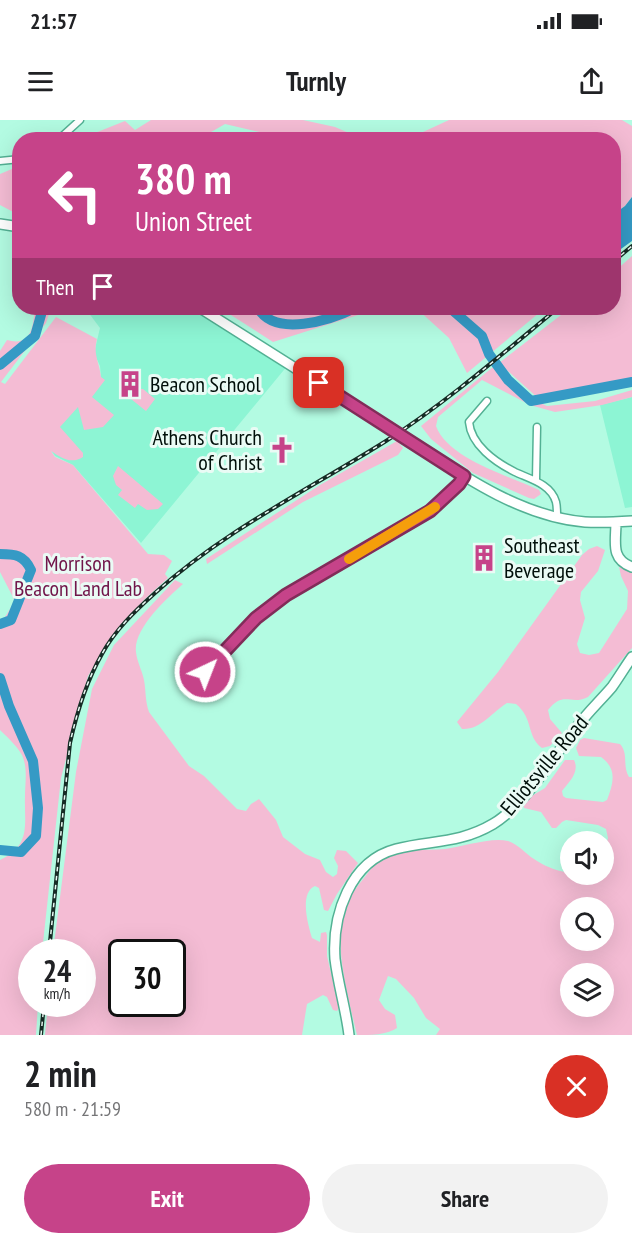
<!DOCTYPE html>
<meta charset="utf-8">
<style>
:root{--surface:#fff;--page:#f2f2f2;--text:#202124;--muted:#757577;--accent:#c64389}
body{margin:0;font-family:"PT Sans Narrow",sans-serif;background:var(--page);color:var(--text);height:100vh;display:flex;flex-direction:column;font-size:22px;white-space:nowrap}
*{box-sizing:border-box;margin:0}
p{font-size:20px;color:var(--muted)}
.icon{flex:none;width:33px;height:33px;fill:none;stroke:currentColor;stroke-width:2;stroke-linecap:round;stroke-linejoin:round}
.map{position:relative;height:915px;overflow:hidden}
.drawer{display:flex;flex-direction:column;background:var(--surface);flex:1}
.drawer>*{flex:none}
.hud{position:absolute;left:12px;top:12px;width:609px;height:183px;border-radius:24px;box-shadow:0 6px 24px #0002;background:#c64389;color:#fff;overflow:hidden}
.fabs{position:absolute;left:560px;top:711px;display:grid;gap:12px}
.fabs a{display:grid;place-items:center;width:54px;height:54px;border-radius:50%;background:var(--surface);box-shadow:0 6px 24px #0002;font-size:30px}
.speed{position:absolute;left:18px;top:819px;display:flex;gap:12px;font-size:30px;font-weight:700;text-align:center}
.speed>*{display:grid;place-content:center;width:78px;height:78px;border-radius:50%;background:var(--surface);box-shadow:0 6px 24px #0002;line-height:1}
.speed small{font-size:15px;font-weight:400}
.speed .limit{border:3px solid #111;border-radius:9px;background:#fff;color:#111}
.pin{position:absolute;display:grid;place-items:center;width:51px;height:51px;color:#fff;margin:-26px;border-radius:12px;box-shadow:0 3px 9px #0006}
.me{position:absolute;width:66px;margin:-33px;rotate:43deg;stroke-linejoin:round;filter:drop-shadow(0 0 4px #0008)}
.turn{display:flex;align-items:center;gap:21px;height:126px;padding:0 24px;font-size:27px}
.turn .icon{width:78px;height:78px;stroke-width:2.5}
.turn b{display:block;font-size:42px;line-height:51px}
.then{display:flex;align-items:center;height:57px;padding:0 24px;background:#0003;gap:12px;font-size:22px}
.round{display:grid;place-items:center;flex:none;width:63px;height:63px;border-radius:32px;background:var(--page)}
.overview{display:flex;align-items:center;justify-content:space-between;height:102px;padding:0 24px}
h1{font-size:36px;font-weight:700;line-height:45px}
.cta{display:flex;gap:12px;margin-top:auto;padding:12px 24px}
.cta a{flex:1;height:69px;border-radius:36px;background:var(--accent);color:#fff;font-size:24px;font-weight:700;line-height:69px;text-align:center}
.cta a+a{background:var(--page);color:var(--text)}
.status{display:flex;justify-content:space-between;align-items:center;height:42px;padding:0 30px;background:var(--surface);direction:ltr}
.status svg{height:16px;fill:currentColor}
header{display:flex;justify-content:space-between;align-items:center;height:78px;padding:0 24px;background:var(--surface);font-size:27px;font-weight:700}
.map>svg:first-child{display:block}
.built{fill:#8df5d4}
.green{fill:#f4bcd4;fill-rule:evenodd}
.water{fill:#359ac5}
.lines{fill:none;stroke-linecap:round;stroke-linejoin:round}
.river{stroke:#359ac5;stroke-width:10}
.street-casing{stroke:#53b194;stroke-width:9}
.secondary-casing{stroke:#53b194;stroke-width:12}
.street{stroke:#fff;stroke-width:6}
.secondary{stroke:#fff;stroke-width:9}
.rail-casing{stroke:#162c25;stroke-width:4}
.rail{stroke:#eafbf5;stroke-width:1.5;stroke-dasharray:4.5;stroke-linecap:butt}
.secondary-bridge-casing{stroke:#53b194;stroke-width:12;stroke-linecap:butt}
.secondary-bridge{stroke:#fff;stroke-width:9}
.route-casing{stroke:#812c59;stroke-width:15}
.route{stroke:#c64389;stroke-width:10}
.slow{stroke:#f59e0b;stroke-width:10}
.labels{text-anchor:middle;stroke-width:6;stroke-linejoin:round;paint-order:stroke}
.poi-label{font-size:22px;fill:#000f0a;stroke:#eafbf5;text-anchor:start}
.park-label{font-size:22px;fill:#71154a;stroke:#eafbf5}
.street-label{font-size:22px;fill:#000f0a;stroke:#eafbf5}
</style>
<div class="status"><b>21:57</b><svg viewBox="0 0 49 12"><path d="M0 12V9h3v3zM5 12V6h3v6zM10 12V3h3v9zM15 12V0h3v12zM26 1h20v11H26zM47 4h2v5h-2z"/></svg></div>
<header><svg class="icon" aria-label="menu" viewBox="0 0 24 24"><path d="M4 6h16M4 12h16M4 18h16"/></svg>Turnly<svg class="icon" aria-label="share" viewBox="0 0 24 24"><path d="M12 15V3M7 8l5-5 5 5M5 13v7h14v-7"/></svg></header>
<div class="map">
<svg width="632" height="915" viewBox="0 0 632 915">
<rect width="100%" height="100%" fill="#b3fbe2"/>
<path class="built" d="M85,188H195L288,245L141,423L73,345L55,336L43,319L101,257L100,246L94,233L100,208Z
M632,277V387L625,388L600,285Z"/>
<path class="green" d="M151,0H303L335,7L363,19H276L264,13L225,4L199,19H80L125,1L135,10Z
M449,0H622L632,6V77L625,86L614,94V20H412L410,18Z
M19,46V95L0,85V54Z
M632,136V260L540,280L499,243L570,188H614V152Z
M35,188H51L46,203L1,262L5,264L56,197L97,219C93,235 99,241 101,257L105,260L92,277L114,295L103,307L84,310L78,287L60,307L83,333V337C71,345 60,337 51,331L55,337L73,345L148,434L164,435L172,441L165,454L168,458L145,479L119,508L88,556L61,658L42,832H32V884H38L36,915H0V740C32,725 24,704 25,676C25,663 28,648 22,635C17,626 7,617 0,610V505L15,481L0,452V231L7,220C32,227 33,206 35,188Z
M220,188H267L273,195L299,188H380L273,222Z
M416,188H545L467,253L449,218Z
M493,247L513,263L527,277L547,286L595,281L632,270V277L602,285L555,292L530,285L482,260L438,297L436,306C448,339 510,356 539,370L541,374L534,379L529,378L473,353L431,319L421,306Z
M137,269H143L155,279L146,291L131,279V277Z
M397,321L403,328L398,335L303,382L207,444L206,439L320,365Z
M118,346L163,384L158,389L147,390L138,384L135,388L118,375L122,370L116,365L113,356Z
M597,426L605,430L598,451L581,472L580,480L585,498L577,524L580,533L589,535L599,533L627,489L628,471L621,456L619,447L632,452V528L588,577C570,586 564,570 548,590L550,599L562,613L550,626L542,628C526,616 534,599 516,584L507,583C492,592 481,610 462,609L457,602L498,552L582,435L589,429Z
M175,460L183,464C167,478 133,509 136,532C137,542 142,550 144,560C146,571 145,581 149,592L189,646L204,656L237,689L246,691L251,684L259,679L276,700L283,717L305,734L320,740L326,752L333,757L337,754L338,746L334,738L337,730L346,731L358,743L337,774L328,791L324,790L319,768L315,766C299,773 308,805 312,818L320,822L321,813L326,812L327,815V836L339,887L337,891L333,890L327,877L323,875L307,884L302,915H45L48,884H82V832H53L76,652L92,569L114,525ZM122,832H172V884H122Z
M584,618L620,624C629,634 622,646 629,657H632V915H436L440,909L426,898L414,878L396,859L388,856L379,880L385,889L395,895L397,908C387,915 370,915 357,915C349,881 331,817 346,785C351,775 357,766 364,758C370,750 377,740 386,736C405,727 425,731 445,729C463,727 490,717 508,721C518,724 526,734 534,739C558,755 576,754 603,754V737L608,718L606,709L598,705L566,700L562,702L556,708H552L541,692L524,688L523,683L525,680L545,668L565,640H574C580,652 569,662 562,671L563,676L566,678L603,682L607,680C613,664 618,649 601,637L579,636L576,628L580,620ZM570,788H603V820H570ZM570,854H603V886H570Z"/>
<path class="water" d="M632,77V121L614,134V94L625,86Z"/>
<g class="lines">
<path class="river" d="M258,188C275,218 331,200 355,188
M450,188L482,216L489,234L508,260L531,281L632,262
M0,245L35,216L43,188
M0,434C15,434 24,435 31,450L11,500L0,504
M0,558L9,586L33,641L38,688L36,716L21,732L0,730"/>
<defs>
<path id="street" d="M58,20L80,0
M0,41L20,39
M487,281L469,302C471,325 495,342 515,352C530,359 551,364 556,382C557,386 557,392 557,396
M536,360L537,307
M205,552L256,498L286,475L430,391L452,372L464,356"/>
<path id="secondary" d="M0,104L20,107
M200,188L379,301
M417,326C467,359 524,397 585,402C601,403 617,402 632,401
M616,402C616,422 610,439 632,447
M349,915C346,890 338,864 335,839C332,795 350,741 396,729C431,720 459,724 493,704C525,685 553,637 576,608C587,593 600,581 612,567C619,557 625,547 632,537"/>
</defs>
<use href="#street" class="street-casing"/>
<use href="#secondary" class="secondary-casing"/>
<use href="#street" class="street"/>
<use href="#secondary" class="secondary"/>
<defs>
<path id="rail" d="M614,141L632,126
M49,832L70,623C77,592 86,562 102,534C115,510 135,491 155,473C225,410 308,370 386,321C447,282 502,234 558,188
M41,915L44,884"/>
</defs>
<use href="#rail" class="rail-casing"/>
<use href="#rail" class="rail"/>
<defs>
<path id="secondary-bridge" d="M379,301L417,326"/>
</defs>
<use href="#secondary-bridge" class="secondary-bridge-casing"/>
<use href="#secondary-bridge" class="secondary-bridge"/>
</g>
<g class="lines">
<defs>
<path id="route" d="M205,552L256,498L286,475L430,391L459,364L464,356L319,263"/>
</defs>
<use href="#route" class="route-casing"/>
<use href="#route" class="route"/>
<path class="slow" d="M349,439L435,387"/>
</g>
<defs>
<symbol id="building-bare" viewBox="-9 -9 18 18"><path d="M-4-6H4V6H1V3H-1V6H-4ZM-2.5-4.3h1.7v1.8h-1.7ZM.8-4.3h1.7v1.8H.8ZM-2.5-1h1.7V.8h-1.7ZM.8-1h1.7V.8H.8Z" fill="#c64389" stroke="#eafbf5" stroke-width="2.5" paint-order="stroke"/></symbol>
<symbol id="church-bare" viewBox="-9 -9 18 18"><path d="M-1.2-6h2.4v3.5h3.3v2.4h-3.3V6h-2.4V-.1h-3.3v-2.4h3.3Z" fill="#c64389" stroke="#eafbf5" stroke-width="2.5" paint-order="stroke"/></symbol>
</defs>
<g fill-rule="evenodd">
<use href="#building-bare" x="111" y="245" width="38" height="38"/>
<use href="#church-bare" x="263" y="311" width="38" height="38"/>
<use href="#building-bare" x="465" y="419" width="38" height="38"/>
</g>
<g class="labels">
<g class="poi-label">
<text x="150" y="272">Beacon School</text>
<text x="262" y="325" text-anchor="end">Athens Church<tspan x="262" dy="25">of Christ</tspan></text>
<text x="504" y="433">Southeast<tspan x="504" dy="25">Beverage</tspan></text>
</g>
<g class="park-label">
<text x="78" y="451">Morrison<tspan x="78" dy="25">Beacon Land Lab</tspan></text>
</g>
<g class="street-label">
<text transform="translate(544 645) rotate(-50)" y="8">Elliotsville Road</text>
</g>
</g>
</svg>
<div class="fabs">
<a><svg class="icon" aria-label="sound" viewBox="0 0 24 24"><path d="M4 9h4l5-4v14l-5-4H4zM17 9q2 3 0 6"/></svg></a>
<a><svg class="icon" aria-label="search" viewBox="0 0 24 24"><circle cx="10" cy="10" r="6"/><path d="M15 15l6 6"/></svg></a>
<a><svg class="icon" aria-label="layers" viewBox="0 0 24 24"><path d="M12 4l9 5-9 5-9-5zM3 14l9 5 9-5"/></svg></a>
</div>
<div class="speed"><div>24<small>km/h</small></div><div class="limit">30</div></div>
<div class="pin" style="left:319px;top:263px;background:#d93025"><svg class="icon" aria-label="arrive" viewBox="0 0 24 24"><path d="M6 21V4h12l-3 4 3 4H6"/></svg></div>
<svg class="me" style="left:205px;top:552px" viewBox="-20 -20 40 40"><circle r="17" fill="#c64389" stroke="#fff" stroke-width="3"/><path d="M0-11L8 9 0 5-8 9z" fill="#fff"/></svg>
<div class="hud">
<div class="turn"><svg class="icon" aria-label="left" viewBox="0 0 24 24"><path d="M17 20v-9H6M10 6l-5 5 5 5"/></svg><div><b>380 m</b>Union Street</div></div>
<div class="then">Then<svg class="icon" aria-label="arrive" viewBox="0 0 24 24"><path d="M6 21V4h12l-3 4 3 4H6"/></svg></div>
</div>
</div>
<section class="drawer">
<div class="overview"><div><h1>2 min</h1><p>580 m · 21:59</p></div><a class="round" style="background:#d93025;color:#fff"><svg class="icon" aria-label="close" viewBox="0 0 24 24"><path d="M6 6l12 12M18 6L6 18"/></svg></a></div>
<div class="cta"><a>Exit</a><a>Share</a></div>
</section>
